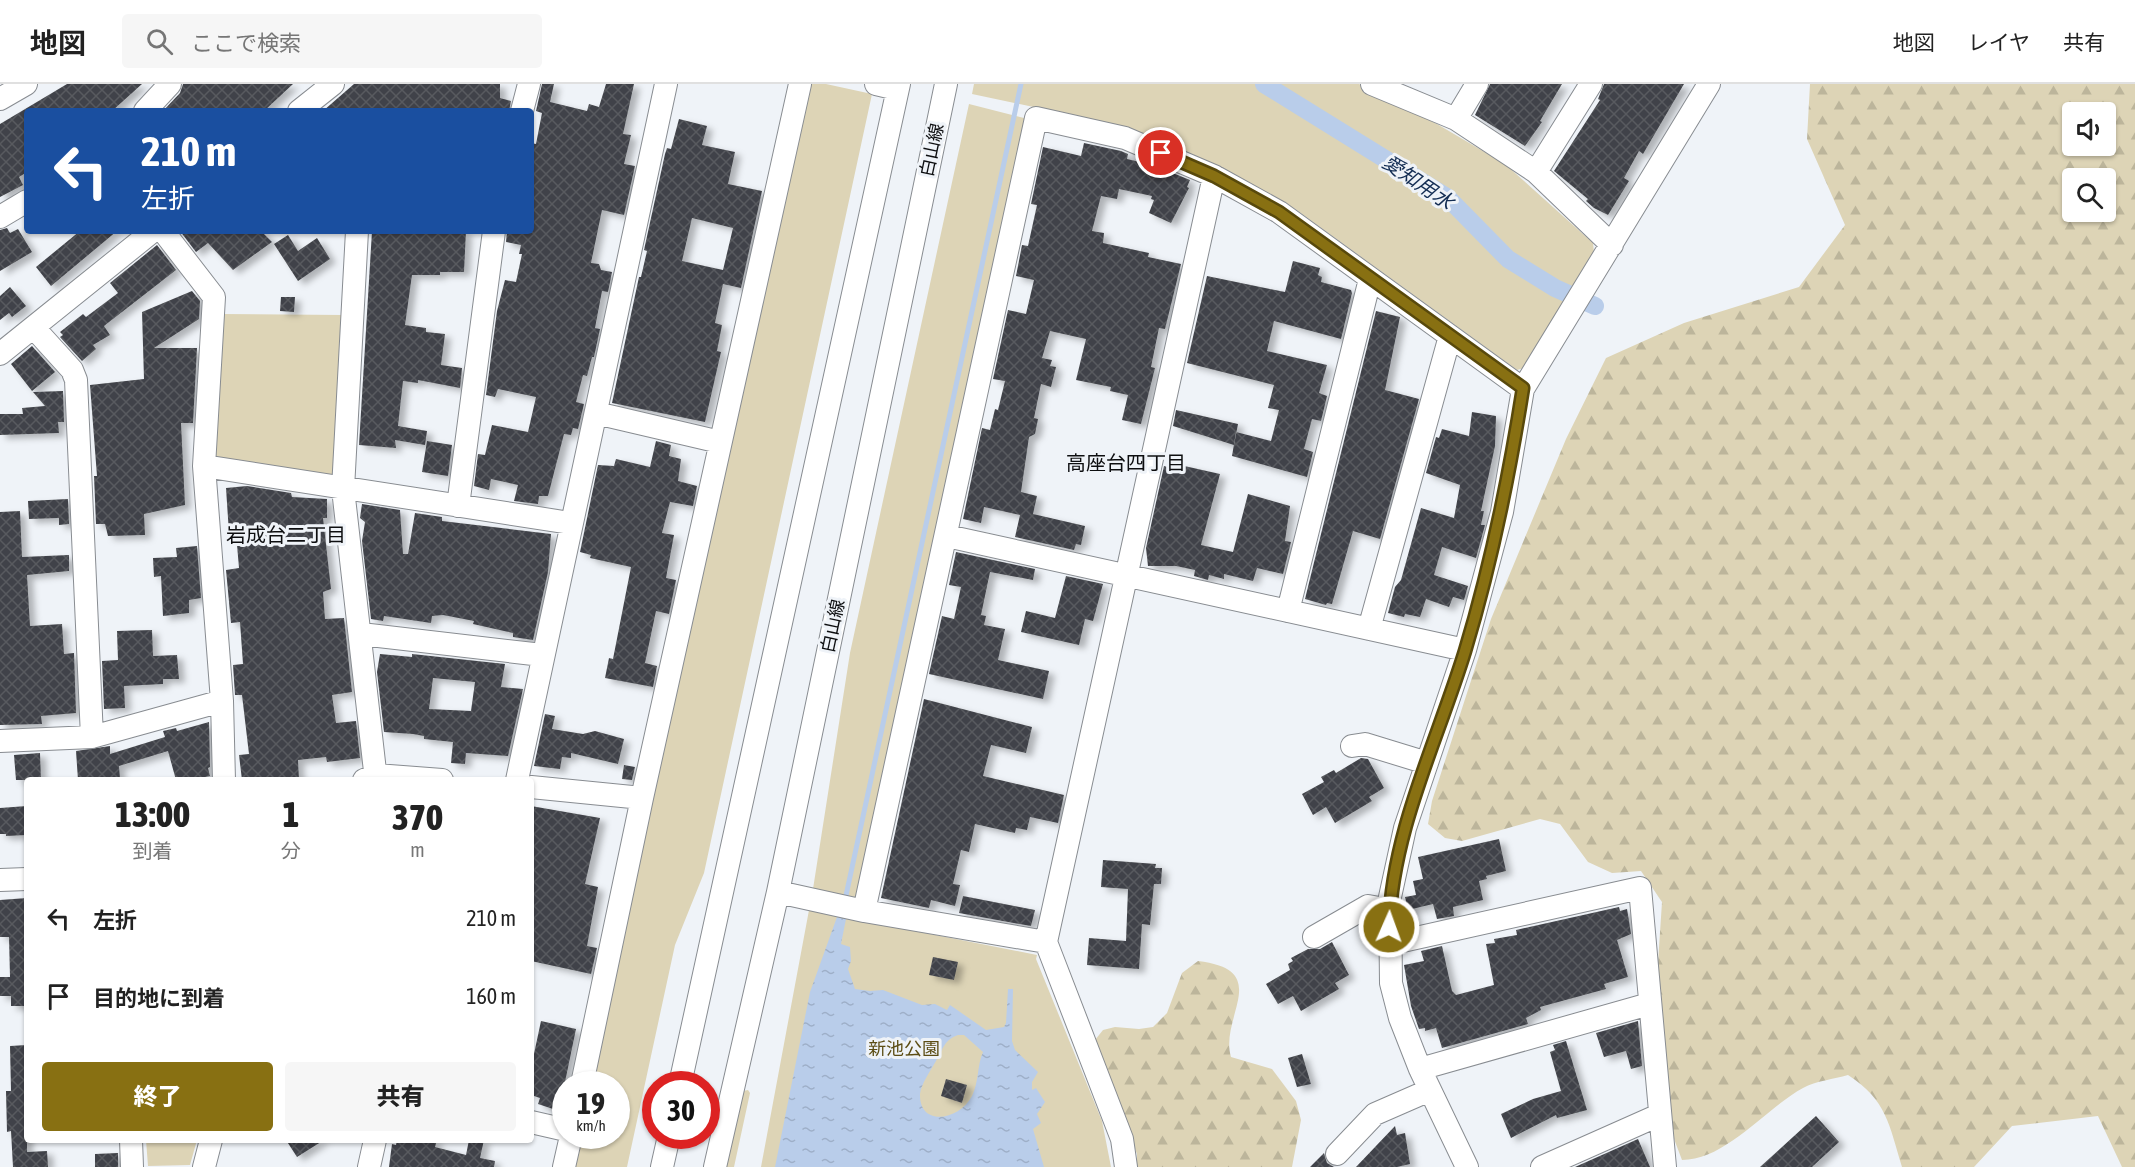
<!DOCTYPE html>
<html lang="ja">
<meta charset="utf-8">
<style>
:root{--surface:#fff;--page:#f6f6f6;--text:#222;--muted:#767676;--line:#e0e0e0;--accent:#887012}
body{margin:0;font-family:"Asap Condensed","Noto Sans JP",sans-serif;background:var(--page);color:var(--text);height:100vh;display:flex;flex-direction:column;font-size:22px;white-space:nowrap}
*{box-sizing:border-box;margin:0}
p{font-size:20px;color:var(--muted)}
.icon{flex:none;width:33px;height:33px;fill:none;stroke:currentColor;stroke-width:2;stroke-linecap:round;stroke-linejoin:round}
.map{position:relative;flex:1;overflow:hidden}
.drawer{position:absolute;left:24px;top:693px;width:510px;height:366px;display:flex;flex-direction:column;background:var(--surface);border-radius:6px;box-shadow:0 2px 4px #0004}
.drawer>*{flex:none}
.hud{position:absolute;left:24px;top:24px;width:510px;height:126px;border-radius:6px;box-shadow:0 2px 4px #0004;background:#1a4fa0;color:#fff;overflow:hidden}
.controls{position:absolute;left:2062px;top:18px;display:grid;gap:12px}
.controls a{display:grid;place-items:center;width:54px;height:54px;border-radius:6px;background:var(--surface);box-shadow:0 2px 4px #0004;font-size:30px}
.speed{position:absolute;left:552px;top:987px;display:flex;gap:12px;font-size:30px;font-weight:700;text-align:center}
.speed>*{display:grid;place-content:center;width:78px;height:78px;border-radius:50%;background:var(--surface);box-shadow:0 2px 4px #0004;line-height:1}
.speed small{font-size:15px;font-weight:400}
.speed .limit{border:9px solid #d22;background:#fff;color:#111}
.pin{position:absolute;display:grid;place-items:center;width:51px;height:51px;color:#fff;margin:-26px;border:3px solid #fff;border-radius:50%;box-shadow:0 2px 6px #0007}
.me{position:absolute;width:66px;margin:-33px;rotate:2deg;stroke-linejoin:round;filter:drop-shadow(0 0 4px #0008)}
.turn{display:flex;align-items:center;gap:21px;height:126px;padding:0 18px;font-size:27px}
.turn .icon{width:78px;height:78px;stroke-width:2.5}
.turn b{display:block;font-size:42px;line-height:51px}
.eta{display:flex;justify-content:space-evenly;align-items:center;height:102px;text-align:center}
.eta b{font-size:36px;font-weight:800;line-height:42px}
.primary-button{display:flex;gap:12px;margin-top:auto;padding:12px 18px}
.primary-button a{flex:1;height:69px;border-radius:6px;background:var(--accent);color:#fff;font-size:24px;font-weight:800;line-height:69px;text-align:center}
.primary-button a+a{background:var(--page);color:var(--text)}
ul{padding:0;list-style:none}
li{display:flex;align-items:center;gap:18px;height:78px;padding:0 18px}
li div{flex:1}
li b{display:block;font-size:22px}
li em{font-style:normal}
header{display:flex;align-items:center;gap:36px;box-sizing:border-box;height:84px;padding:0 30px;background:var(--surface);border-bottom:2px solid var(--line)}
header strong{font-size:28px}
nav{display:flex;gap:33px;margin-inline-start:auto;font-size:21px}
.search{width:420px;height:54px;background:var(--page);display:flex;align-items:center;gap:15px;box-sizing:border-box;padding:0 21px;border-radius:6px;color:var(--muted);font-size:22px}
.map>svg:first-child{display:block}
.green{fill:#ddd4b6}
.forest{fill:url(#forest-firs);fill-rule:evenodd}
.water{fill:url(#water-ripples);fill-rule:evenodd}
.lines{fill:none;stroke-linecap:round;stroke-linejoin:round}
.stream{stroke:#b9cdea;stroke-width:5}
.canal{stroke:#b9cdea;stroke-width:18}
.building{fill:url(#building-cross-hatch);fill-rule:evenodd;filter:url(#shadow)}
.minor-casing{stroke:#888c91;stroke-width:24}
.minor{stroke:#fff;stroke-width:22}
.route-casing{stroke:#58490c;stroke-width:15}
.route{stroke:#887012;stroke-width:10}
.labels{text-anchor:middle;stroke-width:6;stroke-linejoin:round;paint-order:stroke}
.street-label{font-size:18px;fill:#0d0e10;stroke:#eff3f8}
.park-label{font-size:18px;fill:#5c4d14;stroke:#eff3f8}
.water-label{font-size:20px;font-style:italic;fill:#132d53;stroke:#eff3f8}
.neighbourhood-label{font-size:20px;fill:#0d0e10;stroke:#eff3f8}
</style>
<header>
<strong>地図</strong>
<div class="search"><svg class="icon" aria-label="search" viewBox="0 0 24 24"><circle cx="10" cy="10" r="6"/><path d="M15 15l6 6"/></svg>ここで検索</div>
<nav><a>地図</a><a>レイヤ</a><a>共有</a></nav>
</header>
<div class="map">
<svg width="2135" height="1083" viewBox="0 0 2135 1083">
<defs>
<pattern id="forest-firs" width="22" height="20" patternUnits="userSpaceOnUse" patternTransform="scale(1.5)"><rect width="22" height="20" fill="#ddd4b6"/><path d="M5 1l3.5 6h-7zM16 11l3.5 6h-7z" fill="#bcb59b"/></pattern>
<pattern id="water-ripples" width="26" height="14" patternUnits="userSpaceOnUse" patternTransform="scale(1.5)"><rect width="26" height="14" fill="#b9cdea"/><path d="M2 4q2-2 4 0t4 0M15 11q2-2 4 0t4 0" fill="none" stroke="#9eafc8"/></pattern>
<pattern id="building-cross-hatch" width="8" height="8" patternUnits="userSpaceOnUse" patternTransform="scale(1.5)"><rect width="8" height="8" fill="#414348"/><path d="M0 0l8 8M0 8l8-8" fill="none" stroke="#585a5e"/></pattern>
<filter id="shadow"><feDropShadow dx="6" dy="4" stdDeviation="3" flood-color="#0004"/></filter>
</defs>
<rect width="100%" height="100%" fill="#eff3f8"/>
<path class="green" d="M809,0H826L872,10L704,789L675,861L627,1083H573L580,1052H616V1000H591Z
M974,0H1359L1437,40L1505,80L1593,159L1594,169L1524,284L1517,286L1295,125L1234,90L1133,48L1095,36L972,10Z
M969,20L1028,35L862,807L855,813L813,805L850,569Z
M221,230L343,231L336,389L328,394L220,377L214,371Z
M809,826L1037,871L1036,875L1102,1037L1111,1083H761Z
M748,1006L750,1009L734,1083H726L743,1007Z
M146,1056H197L190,1081L148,1082Z"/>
<path class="forest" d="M1810,0H2135V1083H2122L2098,1032L2012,1042L1974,1083H1902C1889,1041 1887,1016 1848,991C1834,995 1816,997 1803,1004C1766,1024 1726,1076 1682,1076L1671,1047L1658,879L1662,818L1641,787L1612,789L1588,778L1560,740L1540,735L1462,757L1445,754L1428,740L1432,717L1491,535L1566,355L1606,274L1684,239L1799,203L1845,141L1807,55ZM2073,28H2106V62H2073ZM2073,94H2106V128H2073Z
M1198,877C1274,886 1219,933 1231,973L1272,985L1296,1017L1301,1036L1292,1083H1137V1070L1095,956L1103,946L1115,943L1139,945L1153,943L1167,929L1182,889Z"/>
<path class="water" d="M837,833L846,835L841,860L850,863L851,877L848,885L855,905L870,907L883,906L922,921L935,920L947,926L950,921L986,946L1004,943L1006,939L1008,905H1013L1012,957L1015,966L1038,988L1032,998V1006L1036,1004L1045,1018L1037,1030L1041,1039L1033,1045L1044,1083H775L810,908ZM958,951H964L983,968C977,981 979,998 972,1012C959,1037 919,1043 920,1010C921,1000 931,986 936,977C943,965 944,956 958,951Z"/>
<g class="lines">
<path class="stream" d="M845,816L1021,0"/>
<path class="canal" d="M1264,0L1448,114L1508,175L1555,204L1595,222"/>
</g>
<path class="building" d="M67,0H142L112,27H27V88L19,93L23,101L0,113V40Z
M183,0H293L264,27H163L180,9Z
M354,0H500V14L511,17L509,27H323Z
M542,0H554L550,18L587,27L589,20L599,23L606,0H634L623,50L631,51L624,80L635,82L624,131L602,126L591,179L599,180L601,186L612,188L608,208L602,207L595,244L600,245L594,273H592L587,292L583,291L576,318L584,320L578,345L573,344L571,351L564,350L548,412H539L538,420L514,417L518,401L491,395L489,406L474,402L478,370L485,371L492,341L528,348L536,313L498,305L495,313L486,311L497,227L505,196L516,198L522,170H519L521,161L506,158L507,147H531V59L536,60L542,29L536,27Z
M1490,0H1562L1540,37L1542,38L1525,62L1475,31Z
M1604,0H1684L1643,70L1639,67L1624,94L1629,97L1608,131L1594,124L1586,117L1588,115L1554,87L1600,16L1598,15Z
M679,35L707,42L702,61L735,68L728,100L762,107L741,204L723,200L715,239L722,241L717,267L721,268L705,338L612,319L639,193H641L647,167L644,166L665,70L667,64L671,65ZM692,134L733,144L723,186L682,177Z
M1084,59L1121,67L1128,70L1127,75L1153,81L1190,96L1187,103L1189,104L1171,139L1149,129L1154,116L1151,115L1152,112L1119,105L1117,115L1101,112L1092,147L1104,149L1103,159L1149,169L1148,173L1181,180L1165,245L1159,244L1151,283L1155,284L1141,340L1122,336L1128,311L1110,307L1111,303L1076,296L1086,255L1050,247L1042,274L1052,276L1050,282L1056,283L1051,303L1041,300L1034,334L1038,335L1035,350L1029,353L1021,408L1037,412L1033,430L1085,442L1081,461L1076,460L1074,466L1015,453L1020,431L984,423L981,439L963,435L982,344L990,346L995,325L998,326L1005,297L993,295L1008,226L1026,230L1034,196L1016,192L1022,161L1028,162L1037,121L1031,120L1043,63L1081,72Z
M7,144L10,149L18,145L32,168L0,187V146Z
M80,147H117L51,202L36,183Z
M180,147H261L272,158L233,186L208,159L196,168Z
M372,147H466L464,188H440V191H412L405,241L426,244V248L445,250L441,281L462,284L460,304L418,296V299L403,297L398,342L427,347L425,361L395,356L396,364L359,361Z
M288,151L298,167L317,154L330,175L298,197L274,160Z
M157,161L176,186L104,242L110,251L93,261L96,265L82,277L60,253L63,251L60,248L83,230L86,233L118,209L110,199Z
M1293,177L1320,184L1318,191L1322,193L1321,198L1351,206L1352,209L1341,255L1274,237L1267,267L1327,281L1319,309L1327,312L1321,337L1312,335L1304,365L1313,368L1307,393L1232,372L1236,348L1271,357L1279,326L1268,324L1274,301L1187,279L1207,192L1285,208Z
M10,203L26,222L12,233L9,229L0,236V212Z
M192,207L200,217L199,235L154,264H197L193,339H181L185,421L144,430L145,451L108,452L105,440H96L94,392H97L90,301L144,295L142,228Z
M281,213H295L294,228L280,227Z
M1376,227L1400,233L1385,306L1419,315L1380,455L1353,447L1332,520L1327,519L1326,521L1305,515Z
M32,262L55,288L32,307L11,280Z
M63,307L64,338H58L59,349L0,351V330H23L22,324L45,322L33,308Z
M1176,326L1238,340L1234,361L1173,342Z
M1472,328L1496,332L1495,362L1481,427H1484L1481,441H1485L1476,474L1442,463L1434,491L1468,502L1464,516L1453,513L1449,523L1426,515L1420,533L1405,530L1404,533L1388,529L1395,503L1401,496L1421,424L1454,434L1460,401L1426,389L1436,353L1439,354L1442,345L1469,352Z
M427,357L452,361L448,392L422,388Z
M656,357L671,361L669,372L681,375L678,397L697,402L693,422L670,418L662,449L674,451L666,494L676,496L669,530L656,527L645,579L657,582L653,603L605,594L609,574L613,575L631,483L590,474L591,471L580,468L598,381L614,382L616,375L650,383Z
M1180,381L1220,390L1201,461L1233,468L1248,410L1290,422L1285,457L1291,458L1283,490L1257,484L1253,497L1224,490V495L1209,491L1208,496L1194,492L1195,486L1176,482H1148L1146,464L1164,382L1179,386Z
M247,402L291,409L292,413L327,415V434H323L331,505L323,508L325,535L344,534L352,608L332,611L336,639L356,637L360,674L327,678L326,673L298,676L299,696H242L239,671L249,670L242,611H235L233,581L243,580L240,538L231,539L226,486L239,484L236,449H229L226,404Z
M68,415L69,440L59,441V434L29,435L28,417Z
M362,420L400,426L403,470H408L415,429L442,433V437L551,450L548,488L533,556L513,553V549L473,540L474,537L443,531L432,532L431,539L384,532L383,537L371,535L362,457L365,438L360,434Z
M20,427L22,473L69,471V487L27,491L30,542L62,540L64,570L74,569L76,629L41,632L42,640L0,641V428Z
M197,462L201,514L189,516V529L163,532L161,492L154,493L153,474L177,473L176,464Z
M956,468L1035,485L1033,496L990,488L981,531L986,532L984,541L1005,545L998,576L1049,587L1043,615L929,590L942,532L954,535L961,503L949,501Z
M1066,492L1103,500L1093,537L1085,535L1079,561L1021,548L1026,527L1055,534Z
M152,546L153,572L177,571L179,595H163V600L124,602L125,624L104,625L102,577L118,576L117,547Z
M380,570L412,573V570L505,580L501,603L523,605L508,672L466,669L465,680L451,679L453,658L424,655V652L413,650L384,648L377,588ZM433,594L475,598L471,627L429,625Z
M924,615L1032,643L1026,669L991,661L983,692L1064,711L1058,739L1030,733L1027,746L1016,744L1015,749L975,740L969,768L961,766L953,800L960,801L955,822L931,816L929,824L881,814Z
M545,630L555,632L552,645L583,650L595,647L624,655L618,680L571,669V674L562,673L560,685L534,682Z
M209,638L210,683L208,684L210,692L205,693L206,696H176L168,667L119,682L120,695L78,696L76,667L110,662V670L165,653L163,647L176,644L177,647Z
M40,669L41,696H16L14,671Z
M1361,674L1368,675L1384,704L1369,713L1372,717L1335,739L1326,723L1313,731L1302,710L1324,698L1321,693L1334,686L1336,689Z
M624,681L635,683L632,696L622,695Z
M27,722V751L6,752V750H0V724Z
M531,722L600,734L585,800L598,803L587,862L597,864L591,890L531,877Z
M1499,755L1506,787L1486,792L1487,795L1479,797L1483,816L1453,823L1454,832L1437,835L1433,820L1408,826L1405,813L1416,811L1413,797L1423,795L1418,773Z
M1103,776L1156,780L1155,784H1162L1161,800H1154L1150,841L1142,840L1139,885L1087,881L1089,854L1126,857L1128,805L1101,803Z
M963,812L1035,826L1031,842L959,829Z
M27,814V922H11V912H0V893H10L9,853H0V816Z
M1619,823L1620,827L1627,825L1629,837L1631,850L1617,856L1628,893L1604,900L1606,905L1540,923L1541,926L1526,934L1528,940L1442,964L1436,944L1425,947V944L1419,945L1411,922L1404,881L1424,877L1421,867L1442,862L1452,907L1456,911L1494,901L1486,860L1495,859L1494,855L1517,851L1516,846Z
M1332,858L1349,891L1335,899L1339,905L1301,927L1293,912L1278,920L1266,900L1290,886L1288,880L1293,877L1291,874L1308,865H1320Z
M933,873L958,878L954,896L929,891Z
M541,937L576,945L559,1027L538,1020L540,1014L531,1011V984Z
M1638,937L1642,982L1631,985L1626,967L1604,973L1596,949Z
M1566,957L1587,1026L1557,1034L1556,1031L1511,1054L1501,1030L1533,1015L1561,1007L1550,968L1555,966L1553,961Z
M27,961V1068L47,1067L48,1083H13L11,1047L7,1048L6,1007H11L10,962Z
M1302,970L1311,1000L1297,1003L1288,974Z
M946,995L967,1001L962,1019L941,1012Z
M1816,1032L1839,1058L1812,1083H1760Z
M1395,1042L1397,1051L1405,1049L1410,1080L1397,1083H1356Z
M1638,1055L1650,1083H1575Z
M286,1056H324L297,1073Z
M397,1056H437L435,1063L466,1071L469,1056H484L480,1074L495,1077L494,1083H389L392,1060L396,1061Z
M118,1069V1083H95V1070Z
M1324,1069L1327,1079L1334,1083H1310Z"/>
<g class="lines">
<defs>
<path id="minor" d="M876,0L897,5
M1372,0L1456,35L1536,88L1612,161
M0,15L26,0
M145,27L170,0
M299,27L333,0
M522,27L529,0
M1456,35L1477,0
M1536,88L1591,0
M0,133L27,117
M163,147L214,213L204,382L222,617L224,696
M357,147L343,405L376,696
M34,244L72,286L76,296L92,653
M0,270L153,147
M596,329L720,358
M204,382L570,439
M458,422L494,147
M947,452L1465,566
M1288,527L1370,195
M1369,545L1450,252
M361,550L542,571
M0,657L92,653L222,617
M1352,662L1365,660L1427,679
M364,696L376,691L442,696
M517,696L666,0
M531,703L642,714
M0,796L27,795
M778,808L864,827L1046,858
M864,827L1036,34L1125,54L1214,92L1279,128L1523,305
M1314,853L1368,822L1390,826
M1389,860L1640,804L1665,1083
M1420,985L1649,920
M582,1000L642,714L800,0
M680,1000L899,0
M531,1038L566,1046
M131,1056L132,1083
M1337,1070L1375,1030L1430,1006
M204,1083L211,1056
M369,1083L375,1056
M564,1083L571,1052
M662,1083L669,1052
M715,1083L778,808L946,0
M1126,1083L1122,1055L1046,858L1214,92
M1467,1083L1420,985L1400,934L1391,899L1390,813L1405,744L1465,566L1502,428L1523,305L1709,0
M1542,1083L1659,1031"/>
</defs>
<use href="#minor" class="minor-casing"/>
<use href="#minor" class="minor"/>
</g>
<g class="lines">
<defs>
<path id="route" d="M1161,69L1214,92L1279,128L1523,304C1509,393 1491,481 1465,567C1437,658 1392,747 1389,843"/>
</defs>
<use href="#route" class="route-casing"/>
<use href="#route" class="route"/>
</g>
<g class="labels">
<g class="street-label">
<text transform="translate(932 66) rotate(-78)" y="6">白山線</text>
<text transform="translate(833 542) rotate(-78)" y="6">白山線</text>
</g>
<g class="park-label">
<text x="904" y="971">新池公園</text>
</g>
<g class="water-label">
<text transform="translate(1418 98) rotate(34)" y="7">愛知用水</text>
</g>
<g class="neighbourhood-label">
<text x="1126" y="386">高座台四丁目</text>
<text x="286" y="458">岩成台二丁目</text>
</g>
</g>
</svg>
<div class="controls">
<a><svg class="icon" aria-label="sound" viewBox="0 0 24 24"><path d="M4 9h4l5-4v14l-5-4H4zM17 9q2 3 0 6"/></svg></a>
<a><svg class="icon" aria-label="search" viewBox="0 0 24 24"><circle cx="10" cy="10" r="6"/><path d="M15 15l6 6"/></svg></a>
</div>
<div class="speed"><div>19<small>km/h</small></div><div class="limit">30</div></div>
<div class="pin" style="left:1161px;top:69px;background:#d93025"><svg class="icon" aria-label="arrive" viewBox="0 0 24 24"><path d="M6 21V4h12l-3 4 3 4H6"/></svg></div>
<svg class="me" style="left:1389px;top:843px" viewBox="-20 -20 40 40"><circle r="17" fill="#887012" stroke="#fff" stroke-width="3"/><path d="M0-11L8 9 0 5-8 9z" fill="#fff"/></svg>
<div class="hud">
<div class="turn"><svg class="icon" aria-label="left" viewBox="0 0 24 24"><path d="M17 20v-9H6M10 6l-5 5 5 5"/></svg><div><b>210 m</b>左折</div></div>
</div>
<section class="drawer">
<div class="eta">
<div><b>13:00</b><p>到着</p></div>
<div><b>1</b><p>分</p></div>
<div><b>370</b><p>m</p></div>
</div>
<ul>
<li><svg class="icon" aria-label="left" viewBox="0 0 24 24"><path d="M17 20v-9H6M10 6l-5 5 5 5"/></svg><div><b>左折</b></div><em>210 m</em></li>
<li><svg class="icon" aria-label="arrive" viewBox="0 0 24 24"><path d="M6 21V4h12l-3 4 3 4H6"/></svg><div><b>目的地に到着</b></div><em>160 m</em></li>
</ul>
<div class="primary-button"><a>終了</a><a>共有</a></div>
</section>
</div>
